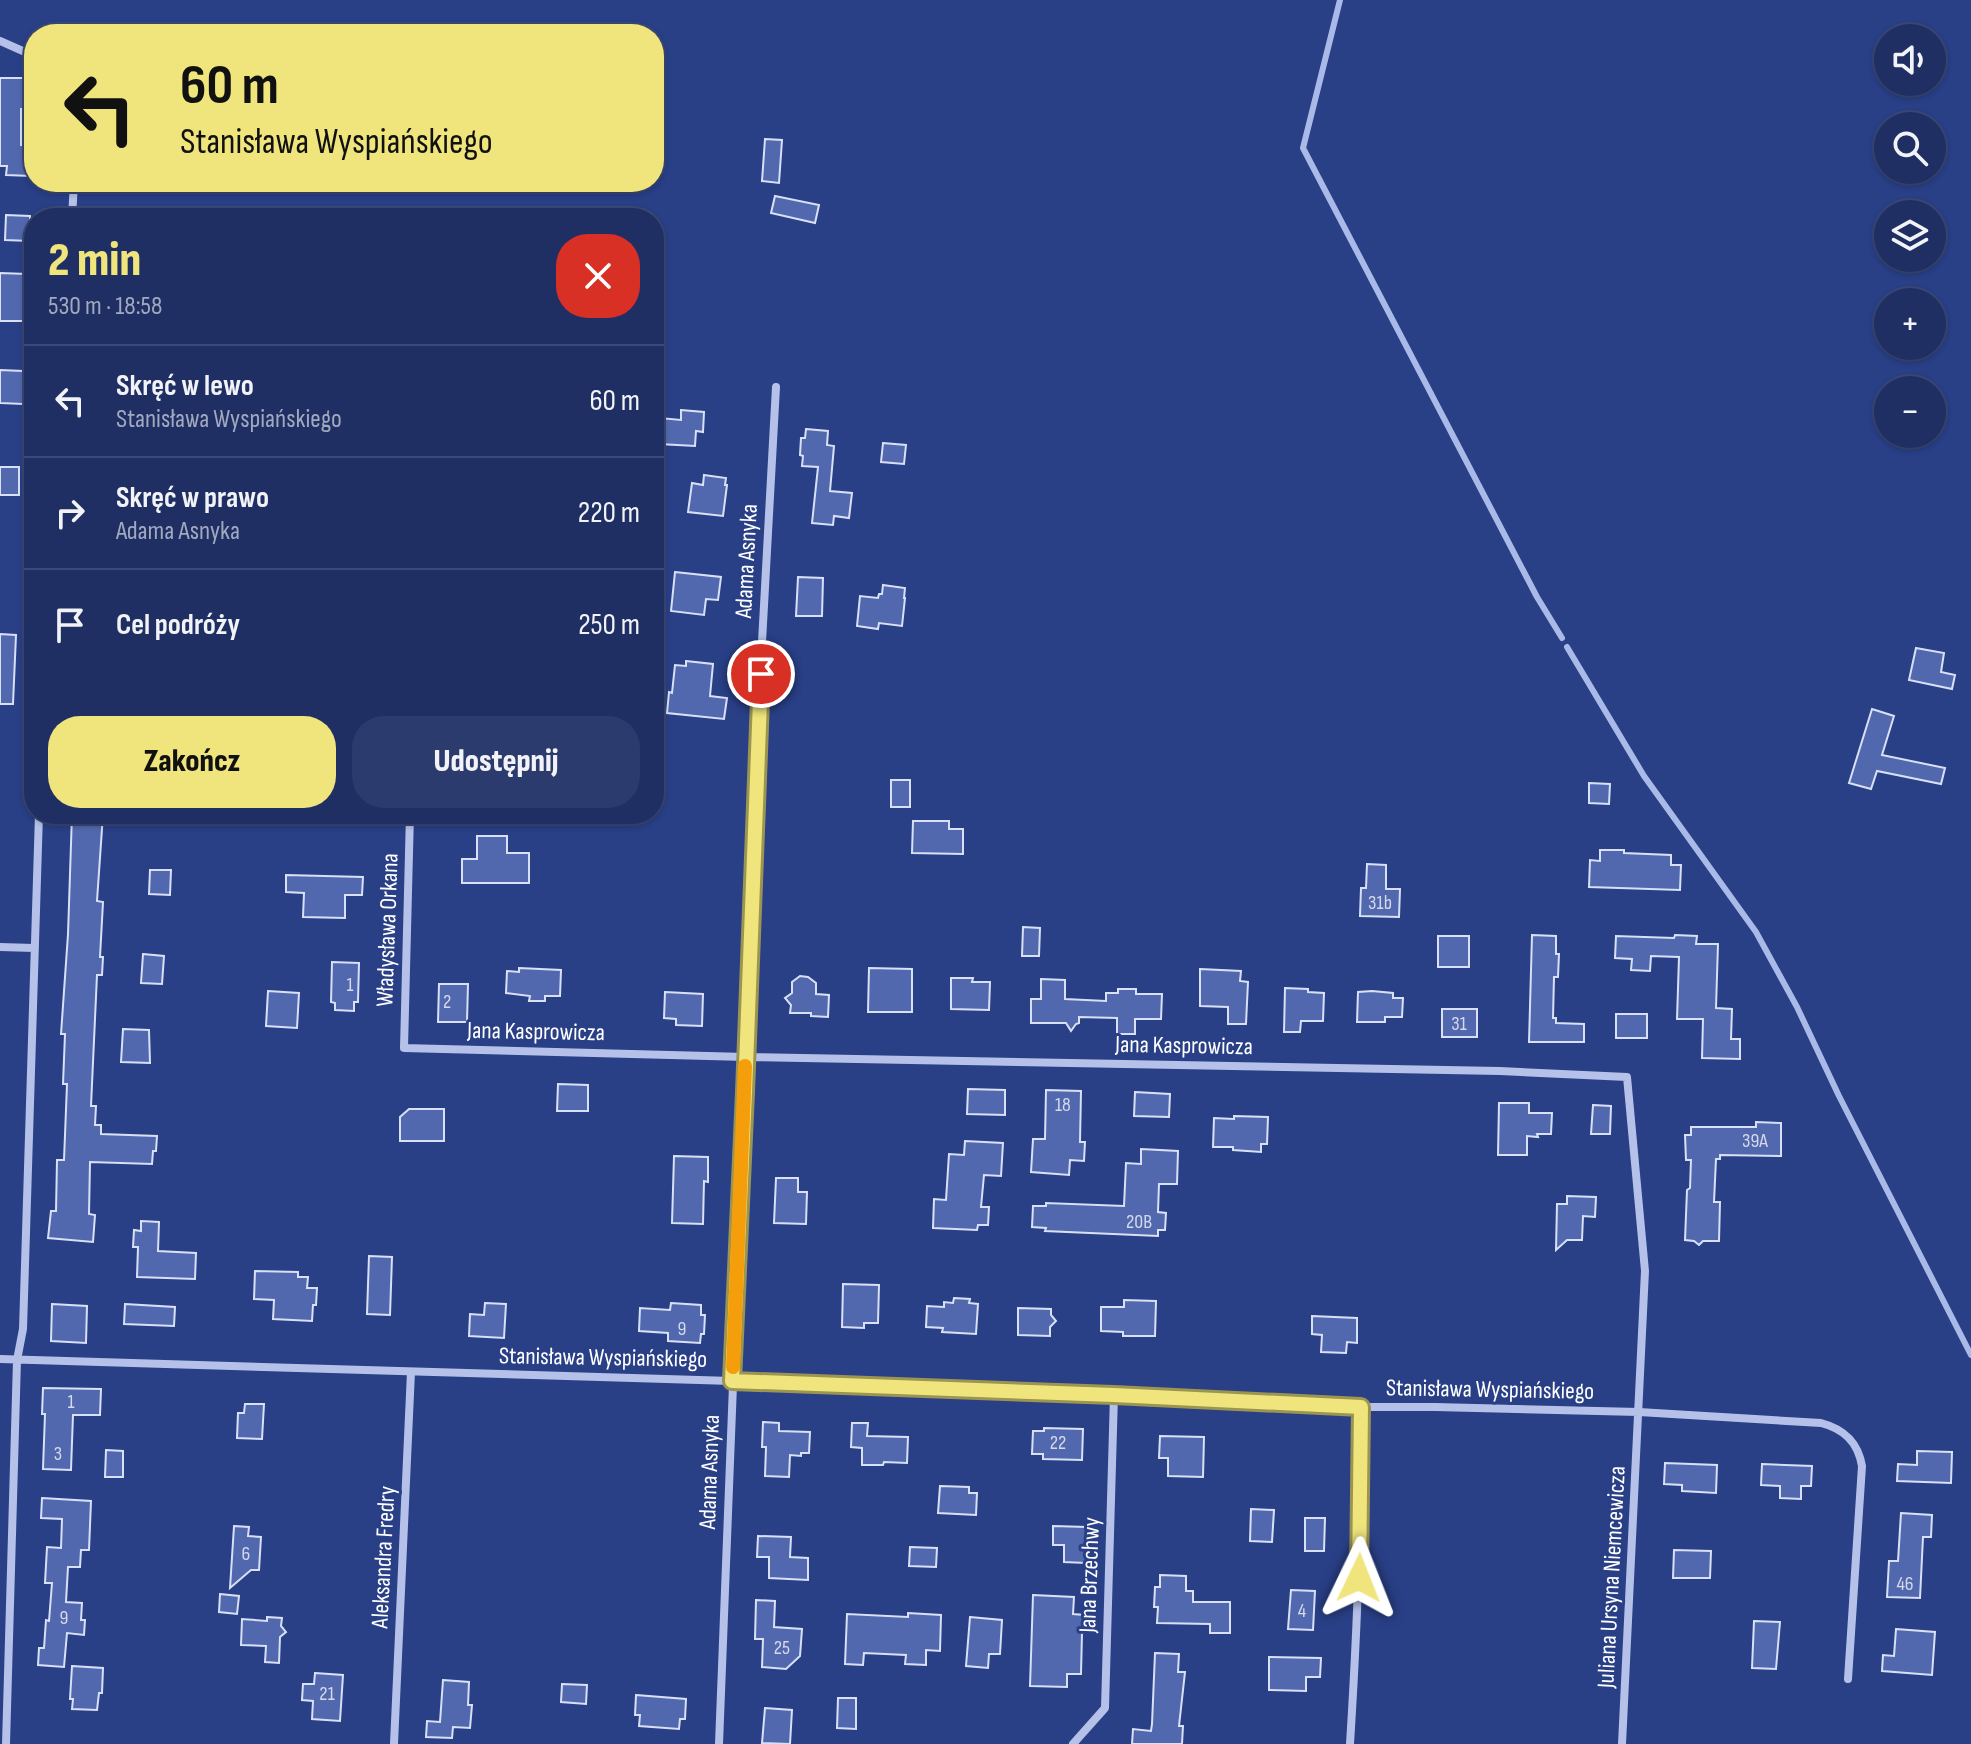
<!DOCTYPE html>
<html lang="pl">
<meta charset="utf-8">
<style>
:root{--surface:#1f2f64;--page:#2c3b6d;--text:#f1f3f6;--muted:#a1a9bf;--line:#3c4a78;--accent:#efe57c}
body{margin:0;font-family:"Sofia Sans Condensed",sans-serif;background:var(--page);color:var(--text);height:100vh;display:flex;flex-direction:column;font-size:30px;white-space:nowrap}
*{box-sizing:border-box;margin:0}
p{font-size:26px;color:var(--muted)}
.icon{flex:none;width:44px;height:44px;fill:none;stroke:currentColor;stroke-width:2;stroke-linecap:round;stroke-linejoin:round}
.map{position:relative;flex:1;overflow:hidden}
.panel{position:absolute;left:24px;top:208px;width:640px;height:616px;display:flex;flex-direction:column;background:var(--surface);border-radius:32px;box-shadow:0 2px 6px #0004,0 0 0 2px var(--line)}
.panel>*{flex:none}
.guide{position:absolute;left:24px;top:24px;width:640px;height:168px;border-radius:32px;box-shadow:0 2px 6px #0004,0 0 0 2px var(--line);background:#efe57c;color:#111;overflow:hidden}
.buttons{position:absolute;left:1874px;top:24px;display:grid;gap:16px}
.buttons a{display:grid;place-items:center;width:72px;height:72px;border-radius:50%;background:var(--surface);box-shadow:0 2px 6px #0004,0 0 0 2px var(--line);font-size:40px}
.pin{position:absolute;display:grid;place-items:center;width:68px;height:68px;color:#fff;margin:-34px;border:4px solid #fff;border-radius:50%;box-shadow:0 2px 8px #0007}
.me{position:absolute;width:88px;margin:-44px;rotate:2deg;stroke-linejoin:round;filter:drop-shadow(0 0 6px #0008)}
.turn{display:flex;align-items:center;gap:28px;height:168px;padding:0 24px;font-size:36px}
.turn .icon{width:104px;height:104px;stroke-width:2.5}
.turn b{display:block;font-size:56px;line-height:68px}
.round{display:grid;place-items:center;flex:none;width:84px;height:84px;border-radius:32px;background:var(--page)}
.headline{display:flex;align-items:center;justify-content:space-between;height:136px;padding:0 24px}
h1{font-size:48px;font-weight:800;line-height:60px;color:var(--accent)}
.primary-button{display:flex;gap:16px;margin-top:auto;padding:16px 24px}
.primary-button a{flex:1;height:92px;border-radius:32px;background:var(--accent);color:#111;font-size:32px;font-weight:800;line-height:92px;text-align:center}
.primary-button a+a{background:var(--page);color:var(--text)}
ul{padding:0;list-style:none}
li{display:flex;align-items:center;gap:24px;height:112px;padding:0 24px;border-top:2px solid var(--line)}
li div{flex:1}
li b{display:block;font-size:30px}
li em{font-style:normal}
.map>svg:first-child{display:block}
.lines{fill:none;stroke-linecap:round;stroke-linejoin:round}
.stream{stroke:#aabae8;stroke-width:6}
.building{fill:#5268ae;stroke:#d8e0f6;stroke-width:2}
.street{stroke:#b5c1e8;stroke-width:8}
.route-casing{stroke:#9b9551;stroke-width:20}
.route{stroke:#efe57c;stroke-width:14}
.slow{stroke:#f59e0b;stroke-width:14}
.labels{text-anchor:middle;stroke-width:6;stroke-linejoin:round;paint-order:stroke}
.number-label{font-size:20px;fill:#d4d9eb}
.street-label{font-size:24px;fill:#fff;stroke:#293f86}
</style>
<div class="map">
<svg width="1971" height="1744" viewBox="0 0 1971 1744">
<rect width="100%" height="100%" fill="#293f86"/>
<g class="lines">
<path class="stream" d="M1340,0L1303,148L1537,597L1562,638
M1567,647L1644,776L1756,932L1797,1007L1839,1096L1971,1355"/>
</g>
<path class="building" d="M0,78H29V98H25V109H21V145L33,146L31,176L6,175L7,166H0Z
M765,139L782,140L779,183L762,181Z
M775,196L819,205L815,223L771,213Z
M6,215L30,216V241L5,240Z
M0,273L27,274L26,321H0Z
M0,370L23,371V404L0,403Z
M681,410L704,412L703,432L696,431L695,446L659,444L660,418L681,420Z
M806,429L828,431L827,445L834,446L830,491L852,493L849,518L834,516L833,525L812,523L818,467L802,466L803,456L800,455L801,438H805Z
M883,443L906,445L904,464L881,462Z
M0,467H19V495H0Z
M704,475L726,478L725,485H727L723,516L688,512L692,483L703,485Z
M675,572L721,577L718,600L706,599L704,615L671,611Z
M798,577L823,578L822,616H796Z
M883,585L905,588L904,598H905L902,626L879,623L878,629L857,626L860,596L878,598L879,594H882Z
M0,634L16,635L13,704H0Z
M1916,648L1944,653L1941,672L1955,675L1952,689L1909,680Z
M686,661L713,664L710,696L727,698L724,719L667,713L669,692L672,693L675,665L686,666Z
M1872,709L1894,716L1882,755L1945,768L1941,784L1877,771L1871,789L1849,783Z
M891,780H910V807H891Z
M1589,783L1610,784L1609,804L1589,803Z
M72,814H103L97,901L103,902L100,957H103L102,975H97L91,1106H96L95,1125H101V1134L157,1136L156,1151H153L152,1164L90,1162L89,1214L95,1215L93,1242L48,1238L51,1211H56L57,1160H64L67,1084H63L65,1034H61L68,934Z
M913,821H949V829H963V854L912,853Z
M477,836H507V853H529V883H462V859H477Z
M1600,850H1624V853L1671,855V865H1681L1680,890L1589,887L1590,860L1600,861Z
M1367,864L1386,865V889H1400L1399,917L1360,916L1361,888H1366Z
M150,870H171L170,895L149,894Z
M286,875L363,877L362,895H345V918L303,917L304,893L286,892Z
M1023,927L1040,928L1039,956H1022Z
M1532,935L1556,936V954H1559L1558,977H1554L1553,1018H1556V1023L1584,1024V1042H1529Z
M1675,935L1697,936L1696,944H1718L1716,1008L1732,1009L1731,1039H1740V1059L1702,1058L1703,1019H1677L1679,957L1651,956L1650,971L1631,970L1632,959L1615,958L1616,936L1674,938Z
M1438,936H1469V967H1438Z
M143,954L164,956L162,984L141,983Z
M332,962L359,963L358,1002H354V1011L335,1010V1003L331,1002Z
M519,968L561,970L560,996H545V1001H529L530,996L506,993L507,971L519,972Z
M869,968L912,969V1012H868Z
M1200,969L1241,971L1240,981L1248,982L1246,1024H1228V1007L1200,1006Z
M800,976L808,977L816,983V994L829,995L828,1017L811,1016V1013H790L791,1005L785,998L792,993V982Z
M951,978H973L972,982H990L989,1010L951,1009Z
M1041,979L1065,980V999L1106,1001V993H1118V989H1136V994H1162L1161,1019H1135V1034H1117V1018L1079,1017V1023L1076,1024L1071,1031L1066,1023H1031V999H1041Z
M439,984H468L467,1022H438Z
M1285,988L1308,989V992L1324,993L1323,1021H1301L1300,1032H1284Z
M268,991L299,993L297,1028L266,1026Z
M1372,991L1393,993V998H1403L1402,1017H1385V1022H1357L1358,992Z
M665,992L703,994L702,1026L676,1025V1019L664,1018Z
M1442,1009H1477V1037H1442Z
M1616,1014H1647V1038H1616Z
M123,1029L149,1030L150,1063L121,1062Z
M558,1084L588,1085V1111H557Z
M968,1089L1005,1090V1115L967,1114Z
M1046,1090L1081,1091L1080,1142H1085L1084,1161L1070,1160L1069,1175L1031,1172L1033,1139H1045Z
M1135,1092L1170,1094L1169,1117L1134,1116Z
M1499,1103H1529V1113H1552L1551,1134H1537L1538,1137L1527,1136V1155H1498Z
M1593,1105L1611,1106L1610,1134H1591Z
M409,1109H444V1141H400V1117Z
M1234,1116L1268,1117L1267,1144H1261V1152L1233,1150V1147H1213L1214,1118L1234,1119Z
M1756,1122L1781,1123V1156L1720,1155V1159H1716L1714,1202H1720L1719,1241H1703L1699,1245L1694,1241L1685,1240L1687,1190L1690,1188L1691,1160H1686L1685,1135H1691V1127H1756Z
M965,1141L1003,1143L1001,1176L984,1175L981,1207H989L988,1225H978L977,1230L933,1228L934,1199L946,1200L949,1154L964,1155Z
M1141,1149L1178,1151L1177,1184H1159L1158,1212L1166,1213L1165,1230H1158V1236L1045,1231L1046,1228L1032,1227L1033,1206H1046V1203L1124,1206L1126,1163L1141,1164Z
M674,1156L708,1157V1182L704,1181L703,1224L672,1223Z
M776,1178H798V1192H807L806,1224L774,1223Z
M1567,1196L1596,1197L1595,1217L1583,1216L1582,1240H1567L1556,1250L1557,1204H1567Z
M141,1221L159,1222L158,1251L196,1253L195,1279L137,1277L138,1247H133L134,1230L141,1231Z
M369,1256L392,1257L390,1315L367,1314Z
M255,1271L298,1272V1277H308L307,1288H317L316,1305H313L312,1321L273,1319L274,1300L254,1299Z
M843,1284L879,1285L878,1323H864V1328L842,1327Z
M954,1298L970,1299L969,1303L978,1304L976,1334L942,1332L943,1328L926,1327L927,1306L944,1307V1302L953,1303Z
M1124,1300L1156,1301L1155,1336H1123V1332L1101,1331V1307H1124Z
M485,1303L506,1304L504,1338L469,1336L470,1314L484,1315Z
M671,1303L701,1305V1315H705L704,1334H701L700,1343L668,1341V1333L639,1331L640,1308L670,1310Z
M52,1304L87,1306L86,1343L51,1341Z
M125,1304L175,1307L174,1326L124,1324Z
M1018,1308L1051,1309V1315L1056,1321L1050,1327V1336L1018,1335Z
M1312,1316L1357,1318V1343L1347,1342L1346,1353L1321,1352L1322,1335L1312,1334Z
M43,1388L101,1389L100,1415H73L71,1470L43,1469L45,1414H42Z
M245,1404H264L262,1439L237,1438L238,1413H244Z
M763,1422L779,1423V1431L810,1432L809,1453H801V1456L790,1455L789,1477L765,1476L766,1447H762Z
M852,1423H868L867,1436L908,1437L907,1463L884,1462L883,1465H862V1448L851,1447Z
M1044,1428L1083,1429L1082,1460L1043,1459V1454H1032L1033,1431H1044Z
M1160,1436L1204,1437L1203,1477L1168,1476V1458H1159Z
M106,1450L123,1451V1477H105Z
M1917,1451L1952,1452L1951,1483L1897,1481L1898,1464L1917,1465Z
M1665,1463L1717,1465L1716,1493L1682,1491V1485L1664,1484Z
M1762,1464L1812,1466L1811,1486H1801V1499L1780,1498V1486L1761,1485Z
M940,1486L969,1487V1493H977L976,1515L938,1513Z
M42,1498L91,1501L89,1550H81L80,1567H68L66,1602L82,1603L81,1620H85L84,1635L67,1633L64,1667L38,1665L39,1648H44L46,1620L49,1621L52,1583H45L47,1547L61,1548L62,1519L41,1518Z
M1251,1509L1274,1510L1272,1542L1250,1541Z
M1901,1513L1932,1515L1931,1537H1923L1920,1598L1887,1597L1889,1561H1898Z
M1305,1518H1325L1324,1551H1305Z
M234,1526L249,1527L248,1536L261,1537L259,1570H251L230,1588Z
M1053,1526L1087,1527L1086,1563L1064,1562V1545H1053Z
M758,1536L791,1537L790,1557L808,1558V1580L769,1578V1557H757Z
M910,1547L937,1548L936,1567L909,1566Z
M1674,1550L1711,1551L1710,1578H1673Z
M1160,1575L1186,1576V1591H1193V1602H1230V1633H1210V1624L1157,1623L1158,1607H1154L1155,1587H1160Z
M1291,1590L1315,1591L1313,1630L1288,1629Z
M220,1594L239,1596L237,1614L219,1612Z
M1033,1595L1074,1597L1073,1614L1085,1615L1084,1633H1082L1081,1674H1067V1687L1030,1686Z
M756,1600L775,1601L774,1627L802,1629L800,1656L786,1669L762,1667L763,1639H755Z
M908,1613L941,1615L940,1651L926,1650V1665L905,1664L906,1655L864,1653L863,1665L845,1664L847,1614L908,1617Z
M267,1617L282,1618L281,1626L286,1632L280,1637L279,1663L265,1662L266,1646L241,1645L242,1619L267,1621Z
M970,1617L1002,1620L1000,1654H989L988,1668L966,1666Z
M1754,1621L1780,1622L1776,1669L1752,1668Z
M1896,1629L1935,1632L1932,1675L1882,1671L1883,1655L1894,1656Z
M1155,1653L1179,1654L1178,1672H1185L1179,1726H1183L1182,1744H1132L1133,1729L1151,1731L1152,1724Z
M1269,1657L1321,1658L1320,1677H1306V1691L1269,1690Z
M72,1666L103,1668L102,1693H99L97,1710L72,1709L73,1699H70Z
M315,1673L343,1675L340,1721L312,1719L313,1701L302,1700L303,1684H314Z
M443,1680L469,1682L468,1705H472L470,1728L453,1727L452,1738L426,1737L427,1721L440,1722Z
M562,1684L587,1685L586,1704L561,1702Z
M636,1695L686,1699L685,1719H680L679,1729L639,1726L640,1715H635Z
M838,1698H856V1729L837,1728Z
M765,1708L792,1710L790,1744L762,1743Z"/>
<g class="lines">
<path class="street" d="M0,41L34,56
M72,218L74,182
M410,814L404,1048L746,1057L1500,1071L1627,1077L1645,1271L1622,1744
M0,947L34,948
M0,1359L732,1381L1114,1395L1361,1407H1435L1639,1412L1821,1423C1844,1429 1858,1442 1862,1466L1848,1679
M6,1744L17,1360L23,1329L39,814
M394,1744L411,1372
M719,1744L762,642L776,387
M1073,1744L1105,1708L1114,1395
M1350,1744C1357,1632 1362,1520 1361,1407"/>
</g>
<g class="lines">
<defs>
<path id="route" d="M761,674L745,1092L732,1381L1114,1395L1361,1407L1359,1578"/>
</defs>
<use href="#route" class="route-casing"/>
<use href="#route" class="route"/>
<path class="slow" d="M733,1367L745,1066"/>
</g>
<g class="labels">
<g class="number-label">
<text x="1380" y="909">31b</text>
<text x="350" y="991">1</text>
<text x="447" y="1008">2</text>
<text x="1459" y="1030">31</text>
<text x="1063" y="1111">18</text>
<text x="1755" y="1147">39A</text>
<text x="1139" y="1228">20B</text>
<text x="682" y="1335">9</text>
<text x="71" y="1408">1</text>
<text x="1058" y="1449">22</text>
<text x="58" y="1460">3</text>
<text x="246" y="1560">6</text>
<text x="1905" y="1590">46</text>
<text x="1302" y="1617">4</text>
<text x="64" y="1624">9</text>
<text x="782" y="1654">25</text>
<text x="327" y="1700">21</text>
</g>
<g class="street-label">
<text transform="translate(746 561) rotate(-87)" y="8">Adama Asnyka</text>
<text transform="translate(387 930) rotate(-88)" y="8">Władysława Orkana</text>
<text transform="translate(536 1031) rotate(1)" y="8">Jana Kasprowicza</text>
<text transform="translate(1184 1045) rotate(1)" y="8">Jana Kasprowicza</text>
<text transform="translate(603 1357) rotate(1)" y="8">Stanisława Wyspiańskiego</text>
<text transform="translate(1490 1389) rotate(1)" y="8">Stanisława Wyspiańskiego</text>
<text transform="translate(709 1472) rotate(-88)" y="8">Adama Asnyka</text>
<text transform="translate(383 1557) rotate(-87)" y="8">Aleksandra Fredry</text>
<text transform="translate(1089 1575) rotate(-88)" y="8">Jana Brzechwy</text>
<text transform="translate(1611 1577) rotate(-87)" y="8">Juliana Ursyna Niemcewicza</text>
</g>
</g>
</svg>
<div class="buttons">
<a><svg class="icon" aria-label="sound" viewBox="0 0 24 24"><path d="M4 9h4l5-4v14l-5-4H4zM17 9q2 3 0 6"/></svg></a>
<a><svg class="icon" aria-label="search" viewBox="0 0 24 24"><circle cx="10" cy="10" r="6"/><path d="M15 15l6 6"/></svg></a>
<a><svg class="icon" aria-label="layers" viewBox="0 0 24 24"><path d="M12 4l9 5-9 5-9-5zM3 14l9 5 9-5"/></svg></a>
<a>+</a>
<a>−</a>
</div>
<div class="pin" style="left:761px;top:674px;background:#d93025"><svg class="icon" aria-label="arrive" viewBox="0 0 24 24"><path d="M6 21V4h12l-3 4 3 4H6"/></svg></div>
<svg class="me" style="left:1359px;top:1578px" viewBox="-20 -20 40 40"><path d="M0-17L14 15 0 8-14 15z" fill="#efe57c" stroke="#fff" stroke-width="4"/></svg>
<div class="guide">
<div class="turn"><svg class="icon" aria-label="left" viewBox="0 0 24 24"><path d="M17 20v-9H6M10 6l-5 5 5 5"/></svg><div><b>60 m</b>Stanisława Wyspiańskiego</div></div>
</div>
<section class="panel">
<div class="headline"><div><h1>2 min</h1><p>530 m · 18:58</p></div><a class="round" style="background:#d93025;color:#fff"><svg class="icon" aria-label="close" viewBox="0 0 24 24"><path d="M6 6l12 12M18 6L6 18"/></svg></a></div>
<ul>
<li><svg class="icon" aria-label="left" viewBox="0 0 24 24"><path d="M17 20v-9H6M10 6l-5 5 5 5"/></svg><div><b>Skręć w lewo</b><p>Stanisława Wyspiańskiego</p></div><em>60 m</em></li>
<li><svg class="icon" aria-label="right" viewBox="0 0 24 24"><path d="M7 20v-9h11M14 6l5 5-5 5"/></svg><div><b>Skręć w prawo</b><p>Adama Asnyka</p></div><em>220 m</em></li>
<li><svg class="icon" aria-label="arrive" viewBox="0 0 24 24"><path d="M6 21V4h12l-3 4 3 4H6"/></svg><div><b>Cel podróży</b></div><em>250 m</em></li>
</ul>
<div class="primary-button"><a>Zakończ</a><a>Udostępnij</a></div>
</section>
</div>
